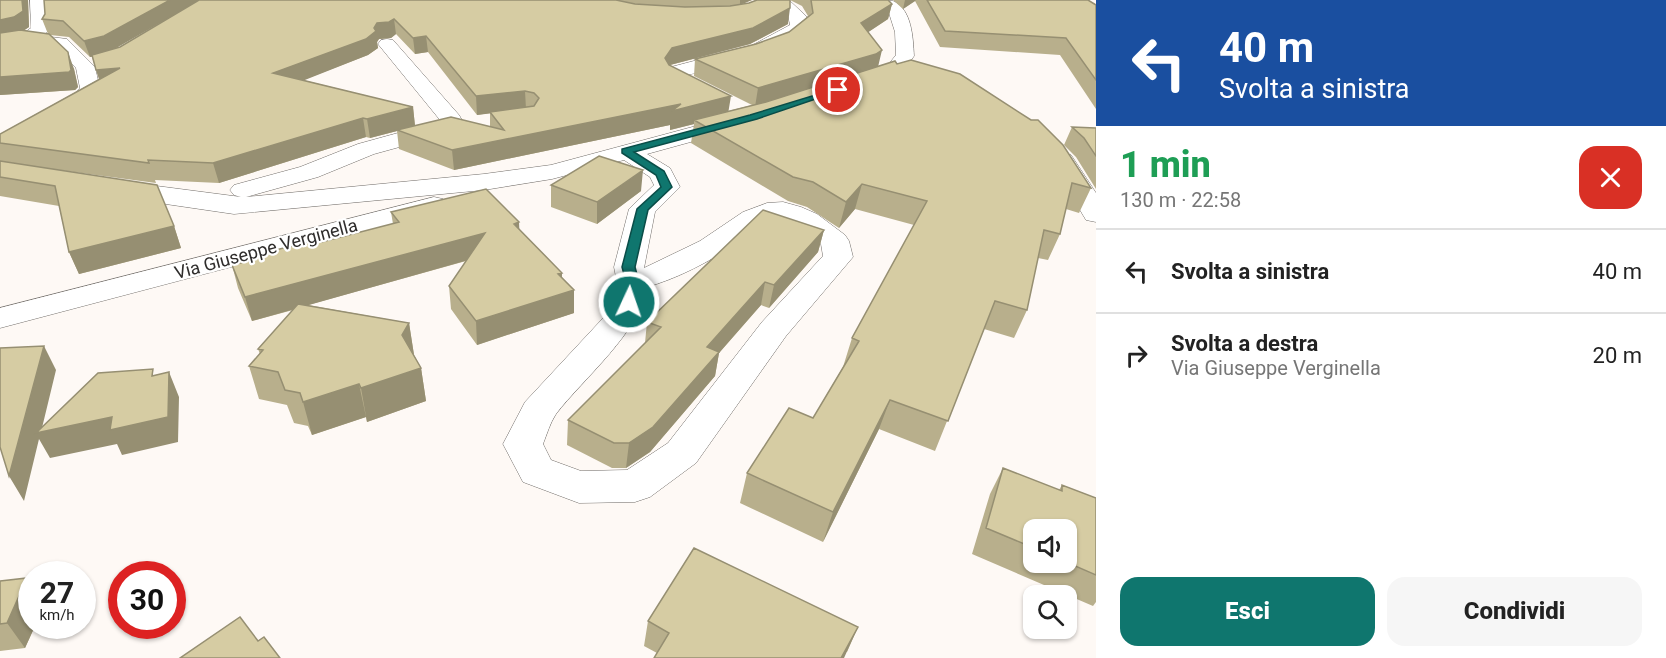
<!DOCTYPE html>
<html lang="it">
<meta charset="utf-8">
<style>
:root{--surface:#fff;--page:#f6f6f6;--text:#222;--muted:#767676;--line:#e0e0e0;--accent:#0f766e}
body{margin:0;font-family:Roboto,sans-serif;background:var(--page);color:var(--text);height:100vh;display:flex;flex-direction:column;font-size:22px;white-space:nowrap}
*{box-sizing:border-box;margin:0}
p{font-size:20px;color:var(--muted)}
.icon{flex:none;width:33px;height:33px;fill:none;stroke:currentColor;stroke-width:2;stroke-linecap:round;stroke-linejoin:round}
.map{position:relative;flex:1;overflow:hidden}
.drawer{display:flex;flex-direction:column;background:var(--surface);width:570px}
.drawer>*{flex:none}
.top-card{background:#1a4fa0;color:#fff;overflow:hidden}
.controls{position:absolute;left:1023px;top:519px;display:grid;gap:12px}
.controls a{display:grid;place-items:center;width:54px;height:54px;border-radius:12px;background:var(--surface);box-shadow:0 2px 4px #0004;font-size:30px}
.speed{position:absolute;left:18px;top:561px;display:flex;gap:12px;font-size:30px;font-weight:700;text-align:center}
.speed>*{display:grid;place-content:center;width:78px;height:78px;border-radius:50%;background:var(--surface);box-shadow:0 2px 4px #0004;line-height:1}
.speed small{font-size:15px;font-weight:400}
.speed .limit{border:9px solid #d22;background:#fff;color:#111}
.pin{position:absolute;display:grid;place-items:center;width:51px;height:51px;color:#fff;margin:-26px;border:3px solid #fff;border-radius:50%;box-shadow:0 2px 6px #0007}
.me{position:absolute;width:66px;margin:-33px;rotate:3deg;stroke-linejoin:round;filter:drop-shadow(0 0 4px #0008)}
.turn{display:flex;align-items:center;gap:21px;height:126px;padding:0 24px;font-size:27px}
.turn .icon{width:78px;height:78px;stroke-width:2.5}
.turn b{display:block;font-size:42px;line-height:51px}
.round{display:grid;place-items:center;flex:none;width:63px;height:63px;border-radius:18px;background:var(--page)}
.headline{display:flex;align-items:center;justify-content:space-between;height:102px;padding:0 24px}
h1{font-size:36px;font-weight:800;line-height:45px;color:#1e9e55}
.primary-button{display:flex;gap:12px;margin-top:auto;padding:12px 24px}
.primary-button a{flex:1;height:69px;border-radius:18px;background:var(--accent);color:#fff;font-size:24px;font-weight:800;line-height:69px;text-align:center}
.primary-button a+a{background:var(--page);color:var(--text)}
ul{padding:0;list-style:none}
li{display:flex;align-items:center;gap:18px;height:84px;padding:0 24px;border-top:2px solid var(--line)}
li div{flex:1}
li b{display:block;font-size:22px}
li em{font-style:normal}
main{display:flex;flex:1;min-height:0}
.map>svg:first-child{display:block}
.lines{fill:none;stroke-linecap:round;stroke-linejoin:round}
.minor-casing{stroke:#716d69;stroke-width:1}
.minor{fill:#fff;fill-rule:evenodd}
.wall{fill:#b8af8c;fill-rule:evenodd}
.shaded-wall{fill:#968f72}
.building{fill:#d6cca3;stroke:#968f72;stroke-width:1.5}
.route{fill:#0f766e;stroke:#0a4d48;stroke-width:1.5}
.labels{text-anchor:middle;stroke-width:4.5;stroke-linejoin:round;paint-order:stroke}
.street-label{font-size:18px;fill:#2f2d2c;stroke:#fff}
</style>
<main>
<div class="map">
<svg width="1096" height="658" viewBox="0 0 1096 658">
<rect width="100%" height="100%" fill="#fef9f5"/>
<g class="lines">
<defs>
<path id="minor" d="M30,0H46L49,30L43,36L67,39L95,67L100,89L86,104L8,151L0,153V136L72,96L80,88L76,68L56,48L26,44L0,49V39L21,35L31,28Z
M758,0L791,2L806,16L808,27C786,57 721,66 687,75L713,89L716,93L713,97C697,101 682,88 668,80L665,76L671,67L751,46L790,25L788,15C774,2 765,10 749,14L741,9L743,6Z
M874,0C880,0 888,0 893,1C912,9 913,38 914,56L902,73L868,87H854L851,83L854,79L888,65L896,55L895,32L889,13Z
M387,39L393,40L459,115L462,120L454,132L374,154L318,177L246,197L484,174L551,165L737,115L745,117L748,122L745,127L647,154L670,168L680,187L655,212L644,268L700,241L743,212L767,203L783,202L801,207L817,214L845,235L849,241L853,257L786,336L696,463L650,497L635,502L579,503L523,482L503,444L525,402L605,316L613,302L617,282L614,267L629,209L654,185L650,177L624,160L552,179L484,190L234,214L118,197L109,194L105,189L109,184L118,181L241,197L234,195L230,190L234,185L300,167L358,144L438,122L440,120L378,44L381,40ZM775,218C793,219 808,233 821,244L823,256L762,322L668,443L627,470L581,471L551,460L543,444C547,434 550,423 556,414C583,379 641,331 647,287C675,279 703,265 728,249C743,239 757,222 775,218Z
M1062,153L1071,155L1096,193V222L1086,220L1050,160L1053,155Z
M434,197L443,199L447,205L443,211L0,328V308Z"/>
</defs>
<use href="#minor" class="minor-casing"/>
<use href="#minor" class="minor"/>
</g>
<path class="wall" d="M0,0H28L29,27L23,31L48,34L42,19L45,14L44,0H752L741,4L788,24L750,44L670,65L728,111L752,105L694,76L695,59L756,44L789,32L808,16L802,6L790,0H888L892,4L888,19L868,32L878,67L897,64L1091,188L1079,213L1066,209L1060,234L1048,260L1038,258L1027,310L1014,338L984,329L935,451L879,429L823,542L740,503L747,473L813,418L843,367L852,338L914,225L855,209L839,228L807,207L788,201L691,143L694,124L670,130V125L454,170L399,149L397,131L370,138L366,137L219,183L155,180L156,183L29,166L174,226L181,248L79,274L69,252L59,206L0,196V134L99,79L92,57H90L69,37L50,35L74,69L78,87L75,90L0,95ZM166,19L120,47L116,48ZM396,34L415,54L428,52L477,115L490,113V126H415L413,107L303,80L368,55L378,48L377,42L379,39L391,38Z
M893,0H1088L1096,5V109L1060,55L940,47L915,1L903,9Z
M1072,127L1096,128V189L1076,157L1064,145Z
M551,185L641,191L597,224L551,207Z
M391,212L519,229L562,273V277L574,290V313L477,345L451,309L449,286L466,261L308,305L409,323L414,355L421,368L426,401L367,422L366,417L312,435L308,426L294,423L287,405L259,399L249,366L260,354L258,349L293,310L252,321L238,288L232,265L256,259L255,255L322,242L393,224Z
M824,230L818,252L769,308L761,305L719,353L715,376L650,452L626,468H612L567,445L568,420L645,343L647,322Z
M1003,468L1059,490L1062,485L1096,498V602L1093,606L972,554L990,494ZM1034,530L1066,562H1034Z
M27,578L32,584V626H35L25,648L0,651V581Z
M648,621L858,627L847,652L657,653L644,646Z"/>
<path class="shaded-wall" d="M22,0H28L29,27L20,33L0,37V20Z
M170,0H200L109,52L90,57L84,41Z
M740,0H752L740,5Z
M905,0H916L915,1L903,9Z
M892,4L888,19L858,39L861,23Z
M790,8L788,24L750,44L670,65L663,75L665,58L672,48Z
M394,19L396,34L391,38L379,39L377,42L378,48L368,55L277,91L273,73L374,28L377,23Z
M426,36L428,52L415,54L413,38Z
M882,50L878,67L755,107L758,88Z
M68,52L74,69L78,87L75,90L0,95V77Z
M120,68L102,87L96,70Z
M525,91L526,109L477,115L476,96Z
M731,96L728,114L694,120V124L670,130V125L454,170L452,150L681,104Z
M413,107L415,126L397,130V131L370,138L367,119Z
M363,118L366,137L219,183L213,163Z
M643,170L641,191L597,224V202Z
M862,184L855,209L839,228L846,202Z
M519,222L520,244L514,224Z
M174,226L181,248L79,274L69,252Z
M824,230L818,252L769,308L774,285Z
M485,233L486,255L252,321L245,297Z
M562,273L561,294L574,290V313L477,345L476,321L558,274Z
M765,282L761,305L719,353L715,376L650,452L626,468L629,443L707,347Z
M409,323L414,355L402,335Z
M44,346L56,370L41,432L169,372L179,397L178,442L122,455L117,444L50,458L39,439L24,501L9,476Z
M421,368L426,401L367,422L361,388Z
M359,384L366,417L312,435L303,402Z
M890,400L879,429L823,542L833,512Z
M27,578L32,584V626H35L25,648L7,623Z
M858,627L844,658H841Z"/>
<path class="building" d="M0,0H22L23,11L14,17L0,20Z
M44,0H170L104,36L84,41L63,21L42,19L45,14Z
M199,0H616L635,4L685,7L730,6L749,3L757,0H790V8L753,28L672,48L665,58L669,65L731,96L672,111L681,104L452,150L397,130L451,117L504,130L490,112L534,106L539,98L534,93L525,91L476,96L426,36L413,38L394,19L389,22L377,23L374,28L376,31L366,39L273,73L413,107L367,119L363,118L213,163L148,160L149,163L0,143V134L120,68L96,70L92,55L120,47Z
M811,0H888L892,4L861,23L882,50L876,54L758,88L695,59L756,44L789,32L813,13Z
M927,0H1088L1096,5V80L1066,38L945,31Z
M20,30L49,34L68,52L71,70L69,72L0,77V33Z
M911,60L960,74L1031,120H1038L1063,145L1091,188L1072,183L1060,234L1044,230L1027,310L995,301L948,421L890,400L833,512L747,473L789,408L813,418L859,341L852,338L927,201L862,184L846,202L813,182L793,177L694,120L766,102L895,61L897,64Z
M1072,127L1096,128V156L1084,138Z
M599,156L643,170L597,202L551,185Z
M0,161L157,185L174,226L69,252L55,186L0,177Z
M486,189L519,222L514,224L562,273L558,274L574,290L476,321L449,286L485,233L245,297L232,265L257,259L255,255L320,239L322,242L399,222L391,212Z
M763,210L824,230L774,285L765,282L707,347L719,352L653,427L629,443H614L568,420L661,327L647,322Z
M298,304L409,323L402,335L421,368L361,388L359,384L303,402L300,393L285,390L278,372L249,366L263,350L258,349Z
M44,346L9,476L0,447V348Z
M153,369L152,376L169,372L168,417L110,430L112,417L36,433L98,373Z
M1003,468L1062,491V485L1096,498V575L1066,562V530H1034V548L986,528Z
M694,548L858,627L841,658H654L669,633L648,621Z
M27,578L7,623L0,624V581Z
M240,617L258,641L264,637L280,658H180Z"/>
<path class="route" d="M835,89L842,90L757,119L634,152L664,171L672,187L648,210L635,267L639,282L635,302L633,305H624L622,302L626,282L622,267L637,209L661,187L656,175L622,153V149L750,115Z"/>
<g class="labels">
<g class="street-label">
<text transform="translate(266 249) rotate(-15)" y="6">Via Giuseppe Verginella</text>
</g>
</g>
</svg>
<div class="controls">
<a><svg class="icon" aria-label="sound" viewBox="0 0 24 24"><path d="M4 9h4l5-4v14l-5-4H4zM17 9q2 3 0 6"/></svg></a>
<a><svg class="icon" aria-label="search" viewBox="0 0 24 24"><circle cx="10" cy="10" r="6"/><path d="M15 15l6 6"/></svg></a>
</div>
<div class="speed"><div>27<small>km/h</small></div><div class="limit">30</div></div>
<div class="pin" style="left:838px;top:90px;background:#d93025"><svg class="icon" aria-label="arrive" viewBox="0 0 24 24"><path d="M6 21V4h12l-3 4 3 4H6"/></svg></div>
<svg class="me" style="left:629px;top:302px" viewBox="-20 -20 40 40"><circle r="17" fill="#0f766e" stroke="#fff" stroke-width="3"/><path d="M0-11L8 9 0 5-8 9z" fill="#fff"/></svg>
</div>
<section class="drawer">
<div class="top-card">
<div class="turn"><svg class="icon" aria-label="left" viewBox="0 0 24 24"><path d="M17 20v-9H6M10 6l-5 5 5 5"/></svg><div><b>40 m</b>Svolta a sinistra</div></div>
</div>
<div class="headline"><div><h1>1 min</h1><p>130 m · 22:58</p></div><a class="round" style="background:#d93025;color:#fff"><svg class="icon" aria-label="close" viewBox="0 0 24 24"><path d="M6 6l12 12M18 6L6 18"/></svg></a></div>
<ul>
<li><svg class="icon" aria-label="left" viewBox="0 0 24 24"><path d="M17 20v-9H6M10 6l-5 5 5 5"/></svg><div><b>Svolta a sinistra</b></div><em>40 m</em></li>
<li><svg class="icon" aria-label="right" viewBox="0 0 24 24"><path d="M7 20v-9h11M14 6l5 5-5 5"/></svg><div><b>Svolta a destra</b><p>Via Giuseppe Verginella</p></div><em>20 m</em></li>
</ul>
<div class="primary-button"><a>Esci</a><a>Condividi</a></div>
</section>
</main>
